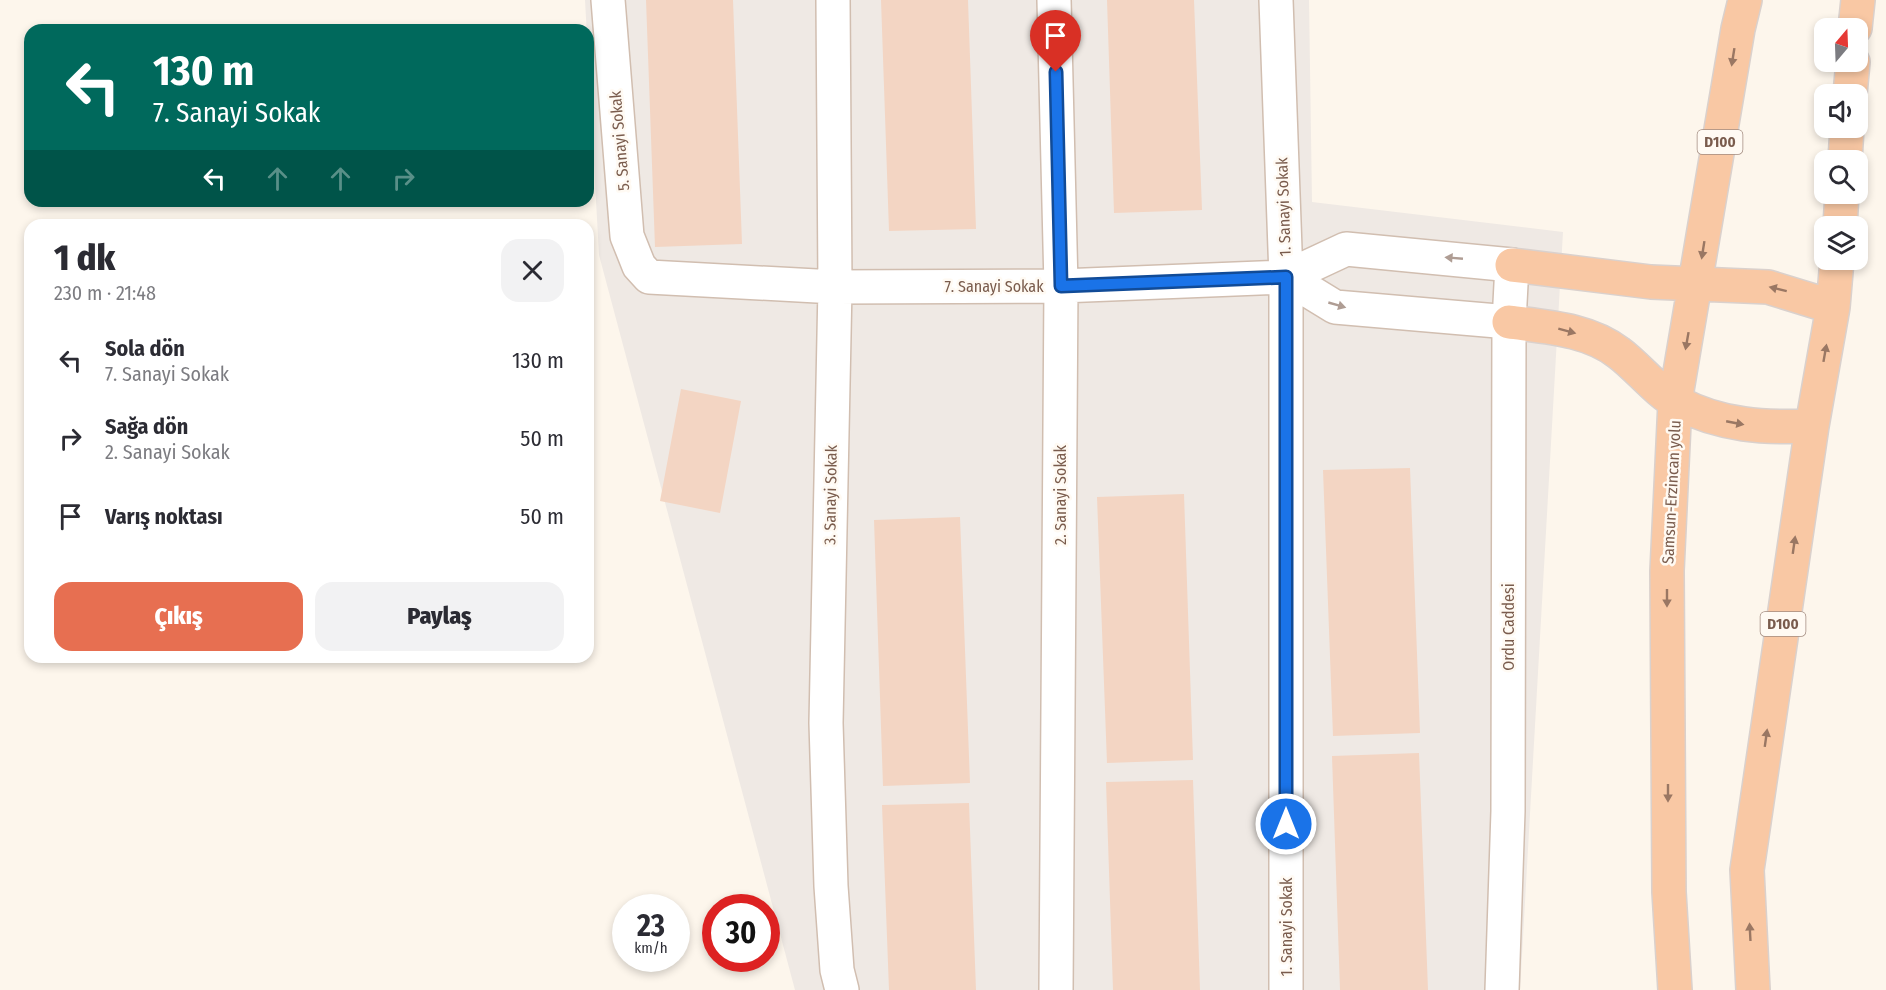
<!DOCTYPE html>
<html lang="tr">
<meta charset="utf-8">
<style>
:root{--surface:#fff;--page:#f2f2f3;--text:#2b2b33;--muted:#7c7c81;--accent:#e76f51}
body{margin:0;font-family:"Fira Sans Condensed",sans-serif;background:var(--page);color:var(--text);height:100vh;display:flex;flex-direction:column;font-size:22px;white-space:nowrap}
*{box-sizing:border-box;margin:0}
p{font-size:20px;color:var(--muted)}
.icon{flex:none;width:33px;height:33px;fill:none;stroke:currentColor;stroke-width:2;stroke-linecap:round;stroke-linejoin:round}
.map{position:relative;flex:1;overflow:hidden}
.sheet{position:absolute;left:24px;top:219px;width:570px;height:444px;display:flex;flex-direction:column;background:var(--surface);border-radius:18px;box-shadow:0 3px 9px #0003}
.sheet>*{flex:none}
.banner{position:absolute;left:24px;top:24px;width:570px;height:183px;border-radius:18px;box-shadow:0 3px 9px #0003;background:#00695c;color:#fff;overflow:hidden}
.needle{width:39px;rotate:19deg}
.fabs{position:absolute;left:1814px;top:18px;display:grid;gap:12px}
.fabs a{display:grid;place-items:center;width:54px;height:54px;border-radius:12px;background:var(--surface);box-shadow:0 3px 9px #0003;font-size:30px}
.speed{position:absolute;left:612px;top:894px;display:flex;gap:12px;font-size:30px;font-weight:700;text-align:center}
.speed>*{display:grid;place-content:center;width:78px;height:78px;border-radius:50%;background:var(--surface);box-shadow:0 3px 9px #0003;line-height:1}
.speed small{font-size:15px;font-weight:400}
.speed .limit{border:9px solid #d22;background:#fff;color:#111}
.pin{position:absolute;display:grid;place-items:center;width:51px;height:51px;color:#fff;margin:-62px -26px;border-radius:50% 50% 50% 0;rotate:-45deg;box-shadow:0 0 6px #0007}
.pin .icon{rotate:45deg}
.me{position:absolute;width:66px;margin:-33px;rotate:0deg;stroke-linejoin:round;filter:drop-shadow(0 0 4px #0008)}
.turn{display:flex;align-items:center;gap:21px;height:126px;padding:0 30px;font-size:27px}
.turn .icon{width:78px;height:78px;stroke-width:2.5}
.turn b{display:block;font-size:42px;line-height:51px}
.lanes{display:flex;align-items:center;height:57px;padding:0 30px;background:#0003;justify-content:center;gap:30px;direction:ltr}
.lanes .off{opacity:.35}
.round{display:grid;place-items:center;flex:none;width:63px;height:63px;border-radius:18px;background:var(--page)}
.head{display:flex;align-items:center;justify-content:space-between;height:102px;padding:0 30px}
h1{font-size:36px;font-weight:800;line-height:45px}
.action{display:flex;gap:12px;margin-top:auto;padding:12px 30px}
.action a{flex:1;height:69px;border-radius:18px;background:var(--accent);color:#fff;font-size:24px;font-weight:800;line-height:69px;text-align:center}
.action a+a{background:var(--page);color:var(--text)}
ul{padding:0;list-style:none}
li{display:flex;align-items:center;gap:18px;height:78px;padding:0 30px}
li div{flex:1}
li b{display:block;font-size:22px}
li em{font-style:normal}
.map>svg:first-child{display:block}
.industrial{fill:#efe9e4}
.building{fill:#f3d5c3}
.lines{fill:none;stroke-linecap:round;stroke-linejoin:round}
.minor-casing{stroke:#d1beb0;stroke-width:36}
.tertiary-casing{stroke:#d1beb0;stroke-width:36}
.trunk-casing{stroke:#dad1cd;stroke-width:36}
.minor{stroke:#fff;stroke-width:33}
.tertiary{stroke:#fff;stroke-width:33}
.trunk{stroke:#f9c8a4;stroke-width:33}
.oneway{fill:#9a7763}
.oneway2{fill:#af9d94}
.route-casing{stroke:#114b97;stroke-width:15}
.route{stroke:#1a73e8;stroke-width:10}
.labels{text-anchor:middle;stroke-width:5;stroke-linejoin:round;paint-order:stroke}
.shield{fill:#fffaf3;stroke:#a28b7f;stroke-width:1.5}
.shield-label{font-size:15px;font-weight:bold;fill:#7a5c4d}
.street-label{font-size:16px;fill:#7a5c4d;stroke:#fffaf3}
</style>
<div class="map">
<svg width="1886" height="990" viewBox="0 0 1886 990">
<rect width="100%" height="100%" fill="#fdf6ec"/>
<path class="industrial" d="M585,0H1309L1312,202L1563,232L1520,990H795L599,255Z"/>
<path class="building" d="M646,0H733L742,244L655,247Z
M881,0H968L976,229L889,231Z
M1107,0H1194L1202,210L1114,213Z
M681,389L741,401L720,513L660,501Z
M1410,468L1420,733L1333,736L1323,470Z
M1184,494L1193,760L1107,763L1097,497Z
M960,517L970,783L883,786L874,520Z
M1419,753L1428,990H1340L1332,756Z
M1193,780L1200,990H1113L1106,782Z
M969,803L976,990H889L882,805Z"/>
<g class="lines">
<defs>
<path id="minor" d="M608,0L627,236L639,266L649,277L835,287L1061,286L1286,277L1346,249L1512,265
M833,0L835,287L826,723L831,886L837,970L842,990
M1054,0L1061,286L1056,990
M1276,0L1286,277V990
M1286,277L1335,307L1509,322"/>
<path id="tertiary" d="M1502,990L1508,811L1509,322L1512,265"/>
<path id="trunk" d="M1855,28L1858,0
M1850,94L1853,62
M1845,160L1847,128
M1840,226L1842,194
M1512,265L1651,282L1768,287L1833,307
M1509,322C1546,327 1588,329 1619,353C1638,367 1658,393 1678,403C1721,426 1765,428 1812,426
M1675,990L1669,892L1667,571L1675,402L1738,29L1745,0
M1753,990L1747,870L1812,426L1833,307L1837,260"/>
</defs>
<use href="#minor" class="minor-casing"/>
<use href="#tertiary" class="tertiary-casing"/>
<use href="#trunk" class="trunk-casing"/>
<use href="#minor" class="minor"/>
<use href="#tertiary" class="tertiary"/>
<use href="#trunk" class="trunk"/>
</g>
<defs><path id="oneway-solid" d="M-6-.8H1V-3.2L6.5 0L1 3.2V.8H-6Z" transform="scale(1.5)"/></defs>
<g class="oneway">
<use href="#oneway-solid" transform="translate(1733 57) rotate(99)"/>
<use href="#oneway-solid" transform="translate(1703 250) rotate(99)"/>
<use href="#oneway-solid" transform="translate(1778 289) rotate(-166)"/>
<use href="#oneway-solid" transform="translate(1567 331) rotate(15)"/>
<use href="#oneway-solid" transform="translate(1687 341) rotate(100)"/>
<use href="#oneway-solid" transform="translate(1825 353) rotate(-80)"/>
<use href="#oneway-solid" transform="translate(1735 423) rotate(11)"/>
<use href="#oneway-solid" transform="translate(1794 545) rotate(-82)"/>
<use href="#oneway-solid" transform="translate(1667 598) rotate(90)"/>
<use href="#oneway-solid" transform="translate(1766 738) rotate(-82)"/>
<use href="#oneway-solid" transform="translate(1668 793) rotate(90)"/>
<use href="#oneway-solid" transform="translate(1750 932) rotate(-93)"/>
</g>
<g class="oneway2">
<use href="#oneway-solid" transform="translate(1454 258) rotate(-175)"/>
<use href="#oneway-solid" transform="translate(1337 305) rotate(16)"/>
</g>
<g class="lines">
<defs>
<path id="route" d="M1056,72L1061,286L1286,277V824"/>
</defs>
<use href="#route" class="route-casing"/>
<use href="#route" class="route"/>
</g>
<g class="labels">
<g class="shield">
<rect x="1697.5" y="130" width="45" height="24" rx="4.5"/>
<rect x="1760.5" y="612" width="45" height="24" rx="4.5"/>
</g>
<g class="shield-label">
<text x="1720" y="147">D100</text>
<text x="1783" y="629">D100</text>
</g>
<g class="street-label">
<text transform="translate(619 141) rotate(-95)" y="6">5. Sanayi Sokak</text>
<text transform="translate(1283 207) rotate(-92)" y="6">1. Sanayi Sokak</text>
<text x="994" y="292">7. Sanayi Sokak</text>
<text transform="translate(1671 492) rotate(-87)" y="6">Samsun-Erzincan yolu</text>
<text transform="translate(830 495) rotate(-89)" y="6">3. Sanayi Sokak</text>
<text transform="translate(1060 495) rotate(-90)" y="6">2. Sanayi Sokak</text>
<text transform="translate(1508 627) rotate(-90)" y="6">Ordu Caddesi</text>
<text transform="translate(1286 927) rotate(-90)" y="6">1. Sanayi Sokak</text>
</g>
</g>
</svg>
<div class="fabs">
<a><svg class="needle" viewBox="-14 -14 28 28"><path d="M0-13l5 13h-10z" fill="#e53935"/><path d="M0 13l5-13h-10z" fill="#7c7c81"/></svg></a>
<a><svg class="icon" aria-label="sound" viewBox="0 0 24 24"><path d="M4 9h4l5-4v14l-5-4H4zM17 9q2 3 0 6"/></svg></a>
<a><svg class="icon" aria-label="search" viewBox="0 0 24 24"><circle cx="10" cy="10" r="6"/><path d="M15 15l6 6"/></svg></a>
<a><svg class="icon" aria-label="layers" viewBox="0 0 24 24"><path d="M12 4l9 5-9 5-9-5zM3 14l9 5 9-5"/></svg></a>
</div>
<div class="speed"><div>23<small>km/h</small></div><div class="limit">30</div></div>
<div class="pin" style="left:1056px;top:72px;background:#d93025"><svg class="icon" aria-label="arrive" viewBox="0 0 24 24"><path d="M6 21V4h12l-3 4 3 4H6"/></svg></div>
<svg class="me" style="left:1286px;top:824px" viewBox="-20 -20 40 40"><circle r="17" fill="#1a73e8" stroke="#fff" stroke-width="3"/><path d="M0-11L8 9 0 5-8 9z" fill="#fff"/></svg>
<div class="banner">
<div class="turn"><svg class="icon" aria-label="left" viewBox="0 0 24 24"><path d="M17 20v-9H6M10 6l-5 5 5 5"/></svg><div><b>130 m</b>7. Sanayi Sokak</div></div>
<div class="lanes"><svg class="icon" aria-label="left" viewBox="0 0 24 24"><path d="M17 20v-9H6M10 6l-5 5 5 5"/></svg><svg class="icon off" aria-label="ahead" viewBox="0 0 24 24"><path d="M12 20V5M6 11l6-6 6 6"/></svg><svg class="icon off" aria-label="ahead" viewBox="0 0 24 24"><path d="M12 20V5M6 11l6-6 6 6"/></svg><svg class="icon off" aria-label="right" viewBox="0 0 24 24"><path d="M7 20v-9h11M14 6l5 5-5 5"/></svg></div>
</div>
<section class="sheet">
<div class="head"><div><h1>1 dk</h1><p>230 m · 21:48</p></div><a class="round"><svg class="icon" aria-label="close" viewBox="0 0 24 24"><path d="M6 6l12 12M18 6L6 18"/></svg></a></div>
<ul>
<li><svg class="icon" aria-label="left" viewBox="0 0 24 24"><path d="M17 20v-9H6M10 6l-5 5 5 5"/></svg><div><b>Sola dön</b><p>7. Sanayi Sokak</p></div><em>130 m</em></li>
<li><svg class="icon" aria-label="right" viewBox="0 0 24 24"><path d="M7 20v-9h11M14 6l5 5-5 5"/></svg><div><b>Sağa dön</b><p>2. Sanayi Sokak</p></div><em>50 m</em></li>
<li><svg class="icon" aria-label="arrive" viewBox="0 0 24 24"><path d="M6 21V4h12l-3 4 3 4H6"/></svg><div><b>Varış noktası</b></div><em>50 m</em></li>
</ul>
<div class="action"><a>Çıkış</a><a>Paylaş</a></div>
</section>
</div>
